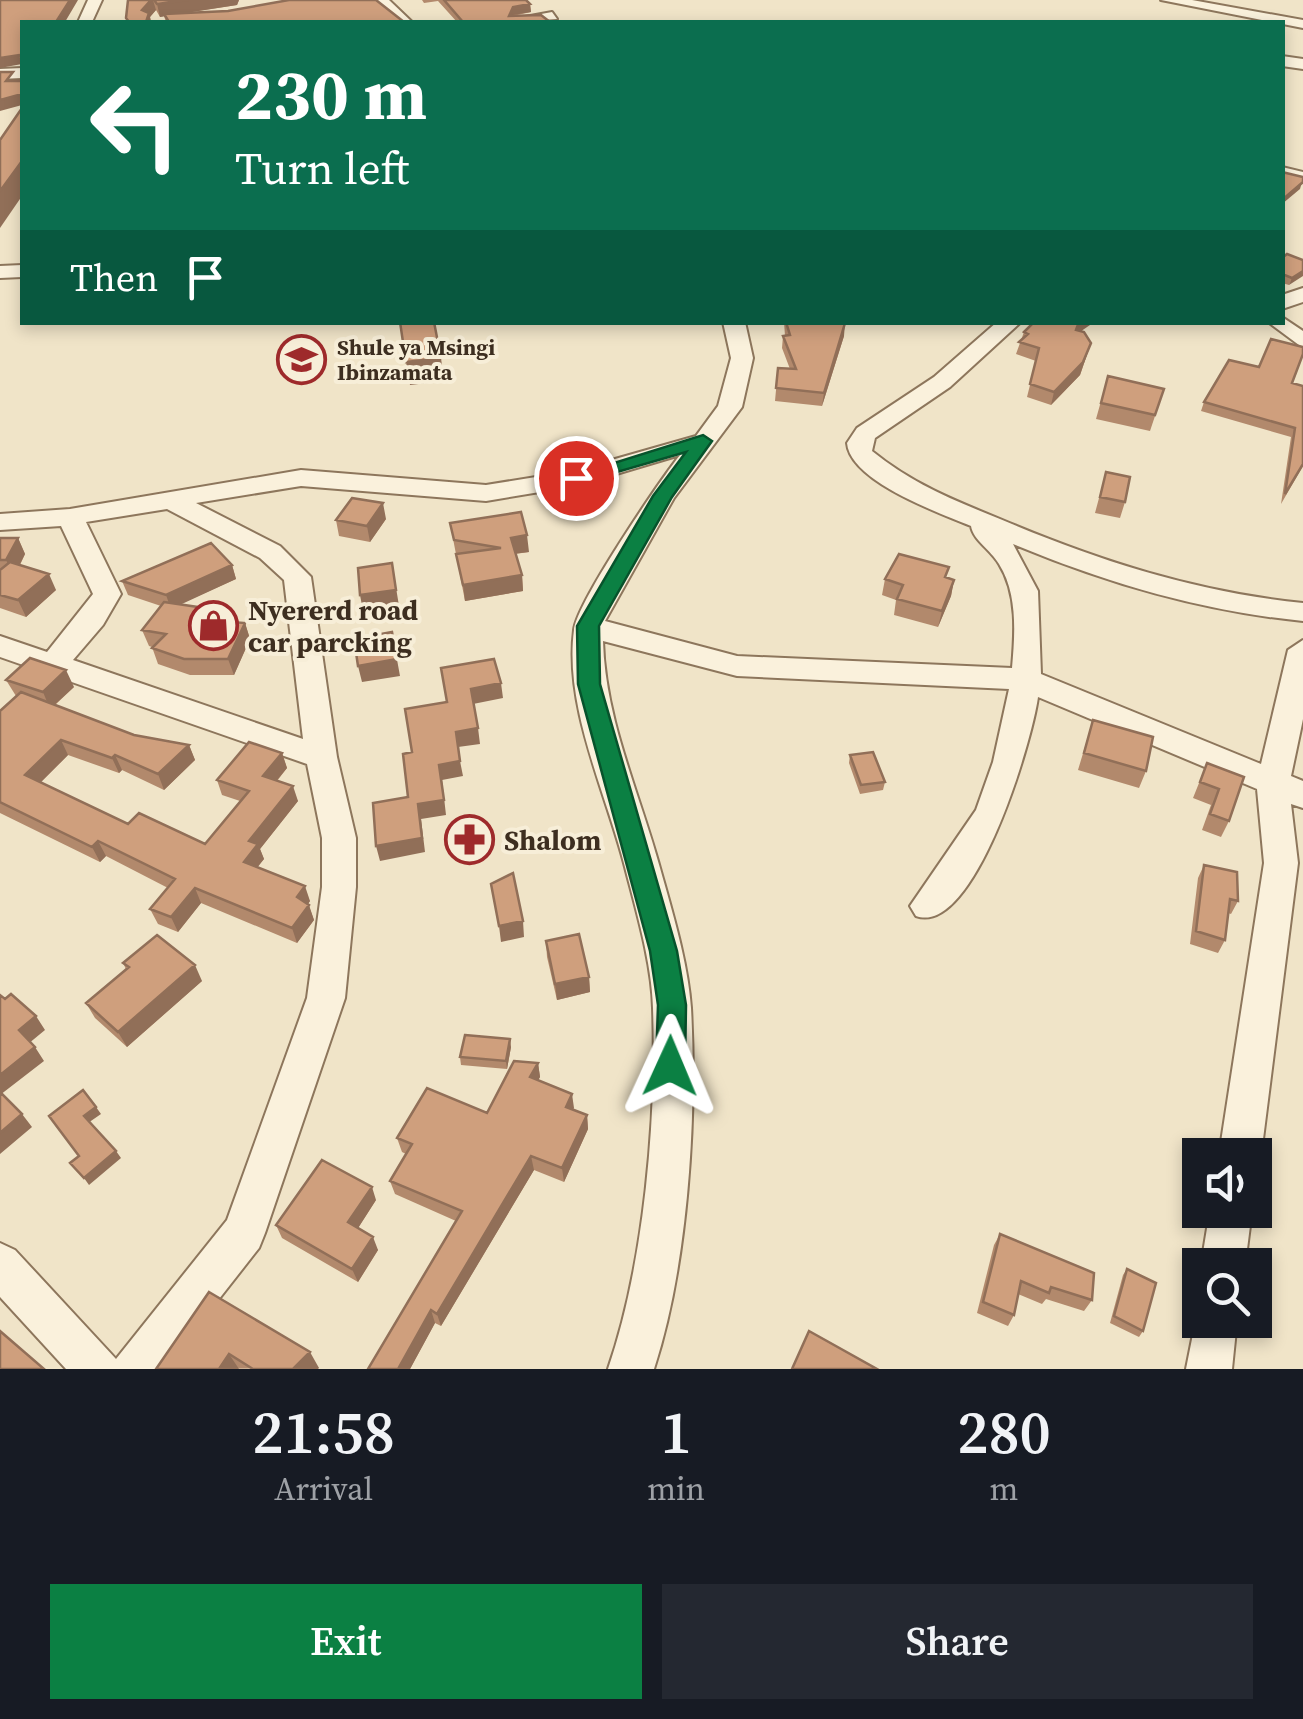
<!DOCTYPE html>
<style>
:root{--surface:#171b24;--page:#242831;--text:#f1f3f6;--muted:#9ea1a6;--accent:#0b8043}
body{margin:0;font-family:"Source Serif 4",serif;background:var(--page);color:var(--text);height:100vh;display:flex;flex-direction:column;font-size:38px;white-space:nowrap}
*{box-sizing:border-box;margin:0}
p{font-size:32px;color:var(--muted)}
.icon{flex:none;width:55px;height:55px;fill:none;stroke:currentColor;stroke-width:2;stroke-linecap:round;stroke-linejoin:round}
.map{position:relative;height:1369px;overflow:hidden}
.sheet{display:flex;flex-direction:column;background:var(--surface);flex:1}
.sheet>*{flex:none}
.hud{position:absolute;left:20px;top:20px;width:1265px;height:305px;border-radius:0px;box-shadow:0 5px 15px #0003;background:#0b6e4f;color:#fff;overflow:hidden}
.fabs{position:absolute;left:1182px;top:1138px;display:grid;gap:20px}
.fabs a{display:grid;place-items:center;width:90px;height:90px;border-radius:0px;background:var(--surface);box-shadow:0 5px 15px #0003;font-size:50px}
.pin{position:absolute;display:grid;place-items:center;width:85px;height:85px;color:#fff;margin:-42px;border:5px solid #fff;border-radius:50%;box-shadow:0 2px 10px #0007}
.me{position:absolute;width:110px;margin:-55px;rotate:1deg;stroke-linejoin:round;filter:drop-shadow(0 0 8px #0008)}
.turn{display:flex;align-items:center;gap:35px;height:210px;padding:0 50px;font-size:45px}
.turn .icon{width:130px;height:130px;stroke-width:2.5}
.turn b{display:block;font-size:70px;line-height:85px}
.then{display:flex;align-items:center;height:95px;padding:0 50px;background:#0003;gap:20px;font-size:38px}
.eta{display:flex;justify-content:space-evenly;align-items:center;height:170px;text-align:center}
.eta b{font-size:60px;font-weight:600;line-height:70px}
.cta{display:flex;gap:20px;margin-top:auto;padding:20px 50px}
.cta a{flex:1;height:115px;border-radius:0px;background:var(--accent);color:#fff;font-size:40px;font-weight:600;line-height:115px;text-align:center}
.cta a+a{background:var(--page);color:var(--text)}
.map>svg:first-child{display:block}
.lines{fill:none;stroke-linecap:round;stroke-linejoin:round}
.minor-casing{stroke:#8d765c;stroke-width:4}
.minor{fill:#faf1dc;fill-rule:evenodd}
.wall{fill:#b2896c}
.shaded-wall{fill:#916f58}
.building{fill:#cf9f7d;stroke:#916f58;stroke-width:2.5}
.route{fill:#0b8043;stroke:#07532c;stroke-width:2.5}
.labels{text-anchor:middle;stroke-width:8;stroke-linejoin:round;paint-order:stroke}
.far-poi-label{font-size:22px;font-weight:bold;fill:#3d2e20;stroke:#f7eed8;text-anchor:start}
.poi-label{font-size:28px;font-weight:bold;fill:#3d2e20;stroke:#f7eed8;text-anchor:start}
</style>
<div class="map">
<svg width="1303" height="1369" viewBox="0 0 1303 1369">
<rect width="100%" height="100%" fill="#f0e4c8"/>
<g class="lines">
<defs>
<path id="minor" d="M88,0H102L92,22H78Z
M374,0H389L412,22H397Z
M1161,0H1192L1303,20V28Z
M552,12L557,19L512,22L514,19Z
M1282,56L1303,59V69L1282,66Z
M22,68V78L0,79V69Z
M1282,167L1303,172V182L1282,178Z
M22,265V277L0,278V266Z
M1303,288V302L1282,309V295Z
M1282,317L1303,331V348L1268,322H1282Z
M723,322H745L753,358L742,407L674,498L605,621L737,656L1012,668C1015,634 1018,594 999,564C991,550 973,540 971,526C939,513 850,481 847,443L857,428L934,377L997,322H1021L950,387L875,438L872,451C911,483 953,500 1000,519C1099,561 1196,592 1303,603V621C1201,611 1107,583 1013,544L1038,591L1041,674L1261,764L1288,650L1303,640V719L1291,776L1303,781V808L1291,804L1298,863L1261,1155L1255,1168V1155H1219L1264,863L1257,789L1038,697C1032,742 974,937 916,916L910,906L976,810L993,762L1009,689L737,676L603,641C605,719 639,792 660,868C672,911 688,963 691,1008C697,1118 688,1265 654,1369H608C644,1265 657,1119 653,1008C652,963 636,910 625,867C606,792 564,708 574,630C577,602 659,482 680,455L576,486L486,501L301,486L196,503L280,546L311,577L337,757L356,838V887L345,998L265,1233L259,1248L164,1369H66L0,1297V1243L15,1250L116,1359L227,1220L307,998L322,887V838L307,764L0,657V636L47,652L93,594L61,526L0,530V514L70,509L301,470L486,485L573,471L696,436L718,406L731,358ZM167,509L260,558L284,580L303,739L73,660L103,625L121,594L86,522Z
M1210,1210H1252L1245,1265H1201Z
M1199,1304L1200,1320H1237L1232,1369H1186Z"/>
</defs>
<use href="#minor" class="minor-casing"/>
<use href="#minor" class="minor"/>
</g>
<path class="wall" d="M128,0H239L237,5L184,13L404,22H166L164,16L160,17L156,10L150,17L151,22H128Z
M422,0H526L530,4L531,12L513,16L550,22H457L438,1L424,3Z
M1282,258L1303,260L1289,285L1282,283Z
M784,322H835L844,336L822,406L775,401L778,368L790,369L782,348L783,336H785Z
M1034,322H1090L1081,331L1091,343L1080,375L1051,405L1027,397L1036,361L1016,354L1024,332Z
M1108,376L1164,389L1150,431L1096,419Z
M1292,383L1303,386V466L1281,504L1291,437L1201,411L1204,402Z
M1106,472L1125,502L1120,518L1095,513Z
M386,519L370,542L339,536L336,520Z
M450,523L529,552L515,554L522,575L523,591L465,601Z
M0,538H18L25,554L20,565L56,590L26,617L0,608Z
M232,565L236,579L180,604L225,611L228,622L245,623L250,639L234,675H190L158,664L152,647L149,646L142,630L161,606L128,595L122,581Z
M947,578L954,580L951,596L938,627L894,615L896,600L882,595L885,579Z
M6,680L74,687L55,705L134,735L189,745L195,760L164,790L122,770L119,773L68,755L41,782L128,824L205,844L240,801L222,795L217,780L282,753L287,768L277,781L298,801L260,849L264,859L257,867L310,901L308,904L314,920L297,943L201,903L178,932L158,924L150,909L168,888L106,856L100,862L0,813V711L16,696Z
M1093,720L1146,771L1139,788L1078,770Z
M850,755L885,782L883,790L860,794L849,763Z
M1207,763L1244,777L1229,821L1221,837L1202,830L1211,805L1193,798Z
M1204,865L1238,901L1231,914L1228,913L1225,940L1218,953L1190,944L1198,878Z
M546,941L589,977L590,992L557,1000L547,957Z
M123,963L202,981L127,1047L95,1018L86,1003L126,969Z
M511,1047L507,1069L461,1065L460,1057Z
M538,1063L540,1077L538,1080L573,1109L587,1115L588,1129L564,1182L534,1170L441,1326L435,1323L410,1369H368L456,1221L395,1194L390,1181L406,1154L402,1152L397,1138L487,1113Z
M376,1200L358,1228L378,1250L358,1282L282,1238L276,1225Z
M1000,1234L1092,1300L1084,1311L1046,1299L1042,1304L1018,1294L1014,1315L1008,1326L977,1313L994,1245Z
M1127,1269L1143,1331L1139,1337L1110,1323L1123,1275Z
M209,1292L319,1368L156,1369Z"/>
<path class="shaded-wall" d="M70,0H78L65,22H56Z
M151,0H153L156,10L150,17L151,22H146L142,10Z
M188,0H239L237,5L160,17L157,4Z
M530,4L531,12L513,15L511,22L509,16L513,7Z
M19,55L22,64L0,68V58Z
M22,94V105L0,111V100Z
M22,161V196L0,228V191Z
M1302,182L1300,189L1282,204V200Z
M1303,271V276L1289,285L1292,278Z
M1079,322H1090V325L1074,336Z
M845,323L844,336L822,406L824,393Z
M1091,343L1080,375L1051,405L1054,392Z
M441,358L444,381L410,385L406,362Z
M383,503L386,519L370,542L367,526Z
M527,535L529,552L512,554L511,538Z
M18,538L25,554L14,576L6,560Z
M392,563L399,606L363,611L360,595Z
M232,565L236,579L171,609L166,595Z
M49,574L56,590L26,617L18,600Z
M522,575L523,591L465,601L463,585Z
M954,580L951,596L938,627L942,611Z
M225,611L230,627L218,621Z
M245,623L250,639L234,675L228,659Z
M392,632L400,676L362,682L358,666Z
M66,670L74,687L50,709L43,692Z
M501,683L503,698L473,704L471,689Z
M478,728L480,744L458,747L456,732Z
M61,740L68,755L33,790L25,775Z
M189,745L195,760L164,790L158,774Z
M282,753L287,768L268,791L263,776Z
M115,755L122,770L119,773L112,758Z
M460,761L463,776L442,780L446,815L421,819L425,852L380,861L376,846L418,804L439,765Z
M293,786L298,801L260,849L264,859L250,877L244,862L249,841Z
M98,841L106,856L100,862L92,847Z
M305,886L310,901L302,912L297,897Z
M195,888L201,903L178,932L171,917Z
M309,905L314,920L297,943L292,928Z
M523,921L524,937L501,942L499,926Z
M195,965L202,981L127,1047L118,1032Z
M589,977L590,992L557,1000L555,984Z
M36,1016L45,1030L28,1044L19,1030Z
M510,1039L511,1047L507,1069L506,1061Z
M35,1047L44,1061L0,1095V1075Z
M538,1063L540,1077L532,1092L530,1077Z
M572,1094L574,1108L567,1121L566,1107Z
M96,1107L101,1114L88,1123L84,1116Z
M22,1114L32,1127L0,1154V1133Z
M587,1115L588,1129L564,1182L562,1168Z
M116,1151L121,1158L89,1185L84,1178Z
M531,1156L534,1170L441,1326L437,1314Z
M372,1187L376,1200L353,1236L348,1222Z
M373,1237L378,1250L358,1282L352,1269Z
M431,1310L435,1323L410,1369H398Z
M310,1352L319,1368L318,1369H293Z
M229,1354L239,1369H219Z"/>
<path class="building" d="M0,0H70L56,22H22V59L19,55L0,58Z
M128,0H151L142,10L149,13L146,22H129L126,18Z
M154,0H188L157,4Z
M289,0H376L404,22H169L164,14L228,11Z
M444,0H526L530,4L513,7L509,16L541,15L550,22H463Z
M0,72H13L6,81H22V94L0,100Z
M22,108V161L0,191V140Z
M1282,172L1303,177V182L1282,200Z
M1287,254L1303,260V271L1292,278L1282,274V258Z
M400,322H434L441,358L406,362Z
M786,322L845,323L824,393L776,388L778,368L796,369L783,336L790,335Z
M1034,322H1079L1076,330L1084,332L1091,343L1083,362L1054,392L1030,384L1039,348L1019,342L1028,334L1024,332Z
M1271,339L1303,347V354L1292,383L1303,386V464L1285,494L1295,428L1204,402L1229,360L1259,367Z
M1108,376L1164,389L1155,415L1101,403Z
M1106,472L1130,477L1125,502L1100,497Z
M352,498L383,503L367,526L336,520Z
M521,512L527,535L511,538L522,575L463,585L456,554L501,548L454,540L450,523Z
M0,538H18L6,560H0Z
M211,543L232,565L166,595L122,581Z
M899,554L949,567L945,577L954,580L942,611L897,599L903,585L885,579Z
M10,562L49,574L18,600L0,595V570Z
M392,563L396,590L360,595L358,568Z
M164,602L225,611L218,621L245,623L228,659H184L152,648L166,634L142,630Z
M392,632L397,659L358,666L354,639Z
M30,658L66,670L43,692L6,680Z
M494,659L501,683L471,689L478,728L456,732L460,761L439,765L444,800L418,804L422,838L376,846L373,803L408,797L403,754L412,752L405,709L447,702L441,668Z
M21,692L134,735L189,745L158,774L115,755L112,758L61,740L25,775L128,824L139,813L205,844L249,791L217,780L249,742L282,753L263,776L293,786L249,841L258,844L244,862L305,886L297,897L309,905L292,928L195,888L171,917L150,909L175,879L98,841L92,847L0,802V711Z
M1093,720L1153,737L1146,771L1084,753Z
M873,752L885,782L861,785L850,755Z
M1207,763L1244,777L1229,821L1210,814L1219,789L1200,782Z
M1204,865L1237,872L1238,901L1230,899L1225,940L1196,931Z
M513,873L523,921L499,926L491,884Z
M579,934L589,977L555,984L546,941Z
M157,935L195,965L118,1032L86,1003L129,967L123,963Z
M11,994L36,1016L19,1030L35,1047L0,1075V995L5,999Z
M465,1035L510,1039L506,1061L460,1057Z
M514,1061L538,1063L530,1077L572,1094L566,1107L587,1115L562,1168L531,1156L437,1314L431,1310L398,1369H368L462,1211L390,1181L412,1144L397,1138L427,1088L487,1113Z
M83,1090L96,1107L84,1116L116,1151L84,1178L70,1163L79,1156L49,1116Z
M0,1092L22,1114L0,1133Z
M322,1160L372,1187L348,1222L373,1237L352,1269L276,1225Z
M1000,1234L1094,1273L1092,1300L1051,1287L1049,1293L1021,1281L1014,1315L983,1302Z
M1127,1269L1156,1283L1143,1331L1114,1316Z
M209,1292L310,1352L293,1369H253L229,1354L219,1369H156Z
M0,1331L44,1369H0Z
M809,1331L877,1369H792Z"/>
<path class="route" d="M703,435L712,441L672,497L599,626L600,684L677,951L686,1005L685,1066L681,1075L670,1079L660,1075L656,1066L658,1005L650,951L578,684L577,626L653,496L686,452L576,484L566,478Z"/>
<defs>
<symbol id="school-ring" viewBox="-11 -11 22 22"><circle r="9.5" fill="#f7eed8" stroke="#9e2a2b" stroke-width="1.5"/><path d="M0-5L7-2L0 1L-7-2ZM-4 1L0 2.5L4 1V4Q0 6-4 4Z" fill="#9e2a2b"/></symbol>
<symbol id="shop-ring" viewBox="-11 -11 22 22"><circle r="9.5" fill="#f7eed8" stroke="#9e2a2b" stroke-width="1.5"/><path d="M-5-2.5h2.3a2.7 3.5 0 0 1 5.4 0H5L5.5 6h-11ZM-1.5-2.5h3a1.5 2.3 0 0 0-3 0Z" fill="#9e2a2b"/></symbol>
<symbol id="pharmacy-ring" viewBox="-11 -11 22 22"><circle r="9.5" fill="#f7eed8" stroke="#9e2a2b" stroke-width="1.5"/><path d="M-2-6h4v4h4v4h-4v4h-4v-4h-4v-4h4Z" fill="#9e2a2b"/></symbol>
</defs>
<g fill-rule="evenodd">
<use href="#school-ring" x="274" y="332" width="55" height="55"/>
<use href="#shop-ring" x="186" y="598" width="55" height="55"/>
<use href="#pharmacy-ring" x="442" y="812" width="55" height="55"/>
</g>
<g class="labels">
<g class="far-poi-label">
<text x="337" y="355">Shule ya Msingi<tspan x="337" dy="25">Ibinzamata</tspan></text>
</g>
<g class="poi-label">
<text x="248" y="620">Nyererd road<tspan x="248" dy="32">car parcking</tspan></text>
<text x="504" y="850">Shalom</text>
</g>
</g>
</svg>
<div class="fabs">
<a><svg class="icon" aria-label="sound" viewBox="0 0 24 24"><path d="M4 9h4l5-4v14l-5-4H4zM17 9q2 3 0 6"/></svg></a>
<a><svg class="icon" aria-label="search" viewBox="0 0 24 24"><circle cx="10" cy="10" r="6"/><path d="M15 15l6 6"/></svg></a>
</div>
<div class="pin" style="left:576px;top:478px;background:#d93025"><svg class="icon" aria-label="arrive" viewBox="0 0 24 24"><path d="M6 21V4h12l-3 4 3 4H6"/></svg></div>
<svg class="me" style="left:670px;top:1066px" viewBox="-20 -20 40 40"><path d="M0-17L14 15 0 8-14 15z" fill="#0b8043" stroke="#fff" stroke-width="4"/></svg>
<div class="hud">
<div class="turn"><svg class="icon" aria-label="left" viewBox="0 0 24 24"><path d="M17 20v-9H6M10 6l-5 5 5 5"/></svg><div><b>230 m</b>Turn left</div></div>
<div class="then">Then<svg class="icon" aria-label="arrive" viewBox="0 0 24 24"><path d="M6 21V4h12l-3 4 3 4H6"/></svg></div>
</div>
</div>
<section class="sheet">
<div class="eta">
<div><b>21:58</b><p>Arrival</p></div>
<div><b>1</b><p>min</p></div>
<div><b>280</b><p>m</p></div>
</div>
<div class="cta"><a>Exit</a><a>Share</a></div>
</section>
